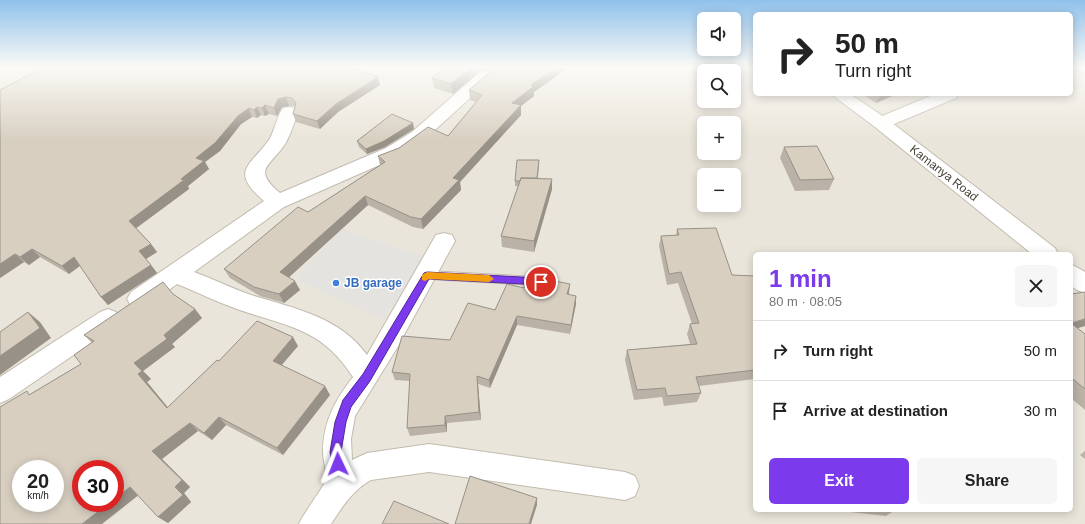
<!DOCTYPE html>
<meta charset="utf-8">
<style>
:root{--surface:#fff;--page:#f6f6f6;--text:#222;--muted:#767676;--line:#e0e0e0;--accent:#7c3aed}
body{margin:0;font-family:Helvetica,sans-serif;background:var(--page);color:var(--text);height:100vh;display:flex;flex-direction:column;font-size:15px;white-space:nowrap}
*{box-sizing:border-box;margin:0}
p{font-size:13px;color:var(--muted)}
.icon{flex:none;width:22px;height:22px;fill:none;stroke:currentColor;stroke-width:2;stroke-linecap:round;stroke-linejoin:round}
.map{position:relative;flex:1;overflow:hidden}
.panel{position:absolute;left:753px;top:252px;width:320px;height:260px;display:flex;flex-direction:column;background:var(--surface);border-radius:6px;box-shadow:0 2px 10px #0003}
.panel>*{flex:none}
.top-card{position:absolute;left:753px;top:12px;width:320px;height:84px;border-radius:6px;box-shadow:0 2px 10px #0003;background:#fff;color:var(--text);overflow:hidden}
.buttons{position:absolute;left:697px;top:12px;display:grid;gap:8px}
.buttons a{display:grid;place-items:center;width:44px;height:44px;border-radius:6px;background:var(--surface);box-shadow:0 2px 10px #0003;font-size:20px}
.speed{position:absolute;left:12px;top:460px;display:flex;gap:8px;font-size:20px;font-weight:700;text-align:center}
.speed>*{display:grid;place-content:center;width:52px;height:52px;border-radius:50%;background:var(--surface);box-shadow:0 2px 10px #0003;line-height:1}
.speed small{font-size:10px;font-weight:400}
.speed .limit{border:6px solid #d22;background:#fff;color:#111}
.pin{position:absolute;display:grid;place-items:center;width:34px;height:34px;color:#fff;margin:-17px;border:2px solid #fff;border-radius:50%;box-shadow:0 1px 4px #0007}
.me{position:absolute;width:44px;margin:-22px;rotate:358deg;stroke-linejoin:round;filter:drop-shadow(0 0 3px #0008)}
.turn{display:flex;align-items:center;gap:14px;height:84px;padding:0 16px;font-size:18px}
.turn .icon{width:52px;height:52px;stroke-width:2.5}
.turn b{display:block;font-size:28px;line-height:34px}
.round{display:grid;place-items:center;flex:none;width:42px;height:42px;border-radius:6px;background:var(--page)}
.overview{display:flex;align-items:center;justify-content:space-between;height:68px;padding:0 16px}
h1{font-size:24px;font-weight:800;line-height:30px;color:var(--accent)}
.button{display:flex;gap:8px;margin-top:auto;padding:8px 16px}
.button a{flex:1;height:46px;border-radius:6px;background:var(--accent);color:#fff;font-size:16px;font-weight:800;line-height:46px;text-align:center}
.button a+a{background:var(--page);color:var(--text)}
ul{padding:0;list-style:none}
li{display:flex;align-items:center;gap:12px;height:60px;padding:0 16px;border-top:1px solid var(--line)}
li div{flex:1}
li b{display:block;font-size:15px}
li em{font-style:normal}
.map>svg:first-child{display:block}
.residential{fill:#eae5da;fill-rule:evenodd}
.parking{fill:#e5e3e0}
.lines{fill:none;stroke-linecap:round;stroke-linejoin:round}
.service-casing{stroke:#c2bbae;stroke-width:2}
.minor-casing{stroke:#c2bbae;stroke-width:2}
.tertiary-casing{stroke:#c2bbae;stroke-width:2}
.service{fill:#fff;fill-rule:evenodd}
.minor{fill:#fff;fill-rule:evenodd}
.tertiary{fill:#fff;fill-rule:evenodd}
.wall{fill:#bab2a6}
.shaded-wall{fill:#979187}
.building{fill:#d8cfc1;stroke:#979187;fill-rule:evenodd}
.route{fill:#7c3aed;stroke:#51269a}
.slow{fill:#f59e0b}
.shop-dot{fill:#3f7fe0;stroke:#fff;stroke-width:1.5}
.labels{text-anchor:middle;stroke-width:3;stroke-linejoin:round;paint-order:stroke}
.street-label{font-size:12px;fill:#4b4439;stroke:#fff}
.shop-label{font-size:12px;font-weight:bold;fill:#366cbe;stroke:#fff;text-anchor:start}
</style>
<div class="map">
<svg width="1085" height="524" viewBox="0 0 1085 524">
<rect width="100%" height="100%" fill="#f6f3ec"/>
<path class="residential" d="M0,67H755V94H1071V67H1085V524H0ZM704,71H734V101H704ZM704,123H734V153H704ZM704,175H734V205H704ZM755,254H1071V510H755ZM21,469H55V503H21ZM81,469H115V503H81Z"/>
<path class="parking" d="M342,229L426,257L384,320L295,279Z"/>
<g class="lines">
<defs>
<path id="service" d="M427,271L538,277L542,278L544,281L542,284L538,285L427,279L423,278L421,275L423,272Z"/>
<path id="minor" d="M1076,67H1085V73L1079,71Z
M485,71L491,73L493,76L491,79L424,140L400,156L284,207L194,272C213,279 231,288 251,295C293,308 339,316 367,355L436,235L444,233L452,235L455,241L397,348L355,416L351,439L352,460L367,453L429,444L625,472L635,476L639,486L635,496L625,500L429,472L371,480C353,490 342,507 331,524H299C303,514 325,485 326,480C327,471 323,461 323,452C323,422 335,400 353,377C321,327 287,327 237,309C217,302 197,292 177,284L147,306L139,308L131,306L127,299L131,292L264,201C229,171 250,166 269,140C275,130 276,118 283,108L289,107L295,108L298,112C294,123 291,134 285,144C271,166 251,169 280,193L386,148L412,132L479,73Z
M935,94H958L956,98L887,127L881,128L875,127L872,123L875,119Z
M108,309L116,312L120,319L116,326L9,399L0,403V377L100,312Z"/>
<path id="tertiary" d="M831,94H850L887,119L1055,248L1058,254H1032L875,127Z
M1071,264L1085,272V293L1077,290L1071,286Z"/>
</defs>
<use href="#service" class="service-casing"/>
<use href="#minor" class="minor-casing"/>
<use href="#tertiary" class="tertiary-casing"/>
<use href="#service" class="service"/>
<use href="#minor" class="minor"/>
<use href="#tertiary" class="tertiary"/>
</g>
<path class="wall" d="M446,67H569L534,92V96L521,106V115L460,182L461,190L423,229L413,227L368,205L289,277L300,290L284,303L260,296L230,278L224,269L308,212L380,165L378,156L448,136L476,102L470,100L469,90L491,71L485,70L479,72L453,94L434,88L432,78Z
M380,85L338,112L320,129L296,122L293,114L295,106H289L282,107L277,116L269,114L265,116L261,115L257,118L252,117L241,124L220,151L205,162L209,169L188,186L189,189L136,228L151,244L157,252L146,259L157,273L108,305L101,297L80,266L69,274L40,257L29,265L24,262L0,278V90Z
M862,94H897L876,103Z
M413,123L414,129L385,147L367,154L359,147L357,141Z
M784,147L834,179L829,190L795,191L780,158Z
M539,166L538,178L552,189L534,252L502,247L501,236L518,186H515V181Z
M677,229L732,275L755,276V379L699,386L701,393L697,402L664,406L662,397L634,400L625,360L627,350L690,344L687,334L690,324H692L678,283L667,285L659,246L661,236L676,235Z
M524,288L569,293V295L576,296V304L570,334L517,325L490,388L478,384L481,420L447,423V432L410,436L407,428L410,381L395,380L392,372L450,340L495,310Z
M1085,292V326L1077,328L1085,334V410L1071,398V294Z
M174,295L202,318L172,344L175,347L143,371L151,379L147,382L168,408L219,361L298,346L282,365L330,395L283,455L226,425L212,440L198,431L162,459L190,487L184,493L191,502L168,523L158,517L138,495L31,394L81,364L92,343L84,335Z
M1085,451V459L1080,455Z
M841,510H895L886,516L841,511Z"/>
<path class="shaded-wall" d="M472,67H485V70L479,72L453,94L451,84Z
M556,67H569L534,92V96L521,106V115L460,182L461,190L423,229L421,219L512,103L531,85Z
M378,77L380,85L338,112L320,129L317,121L336,104Z
M881,94H897L876,103Z
M286,97L289,106L282,107L277,116L274,108L278,99Z
M265,105L269,114L265,116L262,108Z
M257,107L261,115L257,118L254,110Z
M249,108L252,117L241,124L220,151L205,162L209,169L188,186L189,189L135,229L129,221L181,179L196,158L238,116Z
M413,123L414,129L385,147L367,154L366,149Z
M552,179V189L534,252V241Z
M365,196L368,205L285,281L280,272Z
M151,244L157,252L146,259L139,251Z
M32,249L40,257L29,265L20,257Z
M15,254L24,262L0,278V264Z
M74,257L81,265L69,274L62,266Z
M151,265L157,273L108,305L101,297Z
M295,281L300,290L284,303L279,294Z
M570,284L569,293L566,303L567,294Z
M576,296V304L570,334L571,325Z
M195,309L202,318L172,344L175,347L143,371L151,379L147,382L175,416L167,408L138,374L134,363L164,335Z
M28,312L40,322L51,338L0,375V356Z
M517,316V325L490,388L489,380Z
M1085,319V326L1071,330V324Z
M293,337L298,346L278,369L273,361Z
M477,376L478,384L481,420L479,412Z
M325,386L330,395L283,455L277,448Z
M445,416L447,423V432L445,425Z
M219,417L226,425L212,440L204,433Z
M190,423L198,431L162,459L190,487L184,493L191,502L168,523L158,517L175,487L152,451Z
M130,487L140,494L102,524H82L109,503H115V499Z
M537,498V505L531,524H529Z"/>
<path class="building" d="M44,67H349L378,77L336,104L317,121L293,114L296,103L292,98L286,97L278,99L274,108L265,105L262,108L257,107L254,110L249,108L238,116L215,143L196,158L204,161L181,179L184,180L129,221L151,244L139,251L151,265L101,297L74,257L62,266L32,249L20,257L15,254L0,264V90Z
M446,67H472L451,84L432,78Z
M493,67H556L531,85L534,86L512,103L521,105L453,178L459,180L421,219L411,217L365,196L280,272L295,281L279,294L254,287L224,269L298,207L308,212L385,162L378,156L399,148L428,127L448,136L482,95L469,90L491,71Z
M392,114L413,123L384,141L366,149L357,141Z
M817,146L834,179L800,180L784,147Z
M517,160H539L537,178H521L520,181H515Z
M521,178L552,179L534,241L501,236Z
M716,228L732,275L755,276V370L696,377L701,393L667,396L665,388L637,390L627,350L697,344L690,324L699,323L681,272L669,274L661,236L679,235L677,229Z
M525,277L540,278L570,284L567,294L576,296L571,325L517,316L489,380L477,376L479,412L445,416V425L407,428L410,374L392,372L402,336L450,340L468,303L495,310L507,284L524,288Z
M163,282L173,294L195,309L164,335L167,339L134,363L142,371L138,374L167,408L217,360L219,361L257,321L293,337L273,361L325,386L277,448L219,417L204,433L190,423L152,451L182,480L175,487L183,495L158,517L130,487L115,499V469H81V503H109L82,524H0V407L27,391L29,395L81,364L74,355L94,341L84,335ZM21,469H55V503H21Z
M1085,292V319L1071,323L1085,334V389L1073,379L1071,381V294Z
M28,312L40,328L0,356V332Z
M470,476L537,498L529,524H455Z
M394,501L449,524H382Z"/>
<linearGradient id="sky" x2="0" y2="1"><stop stop-color="#8fc1ec"/><stop offset="0.48" stop-color="#fbfaf6"/><stop offset="1" stop-color="#fbfaf6" stop-opacity="0"/></linearGradient>
<rect width="1085" height="140" fill="url(#sky)"/>
<path class="route" d="M427,272L541,278L546,282L541,285L429,279L370,381L351,407L346,422L341,452L343,464L342,468L338,469L333,468L330,452L335,422L343,400L363,374L424,273Z"/>
<path class="slow" d="M427,272L489,275L494,279L489,282L429,279L425,281L422,280V275Z"/>
<circle class="shop-dot" cx="336" cy="283" r="4"/>
<g class="labels">
<g class="street-label">
<text transform="translate(944 173) rotate(38)" y="4">Kamanya Road</text>
</g>
<g class="shop-label">
<text x="344" y="287">JB garage</text>
</g>
</g>
</svg>
<div class="buttons">
<a><svg class="icon" aria-label="sound" viewBox="0 0 24 24"><path d="M4 9h4l5-4v14l-5-4H4zM17 9q2 3 0 6"/></svg></a>
<a><svg class="icon" aria-label="search" viewBox="0 0 24 24"><circle cx="10" cy="10" r="6"/><path d="M15 15l6 6"/></svg></a>
<a>+</a>
<a>−</a>
</div>
<div class="speed"><div>20<small>km/h</small></div><div class="limit">30</div></div>
<div class="pin" style="left:541px;top:282px;background:#d93025"><svg class="icon" aria-label="arrive" viewBox="0 0 24 24"><path d="M6 21V4h12l-3 4 3 4H6"/></svg></div>
<svg class="me" style="left:338px;top:464px" viewBox="-20 -20 40 40"><path d="M0-17L14 15 0 8-14 15z" fill="#7c3aed" stroke="#fff" stroke-width="4"/></svg>
<div class="top-card">
<div class="turn"><svg class="icon" aria-label="right" viewBox="0 0 24 24"><path d="M7 20v-9h11M14 6l5 5-5 5"/></svg><div><b>50 m</b>Turn right</div></div>
</div>
<section class="panel">
<div class="overview"><div><h1>1 min</h1><p>80 m · 08:05</p></div><a class="round"><svg class="icon" aria-label="close" viewBox="0 0 24 24"><path d="M6 6l12 12M18 6L6 18"/></svg></a></div>
<ul>
<li><svg class="icon" aria-label="right" viewBox="0 0 24 24"><path d="M7 20v-9h11M14 6l5 5-5 5"/></svg><div><b>Turn right</b></div><em>50 m</em></li>
<li><svg class="icon" aria-label="arrive" viewBox="0 0 24 24"><path d="M6 21V4h12l-3 4 3 4H6"/></svg><div><b>Arrive at destination</b></div><em>30 m</em></li>
</ul>
<div class="button"><a>Exit</a><a>Share</a></div>
</section>
</div>
